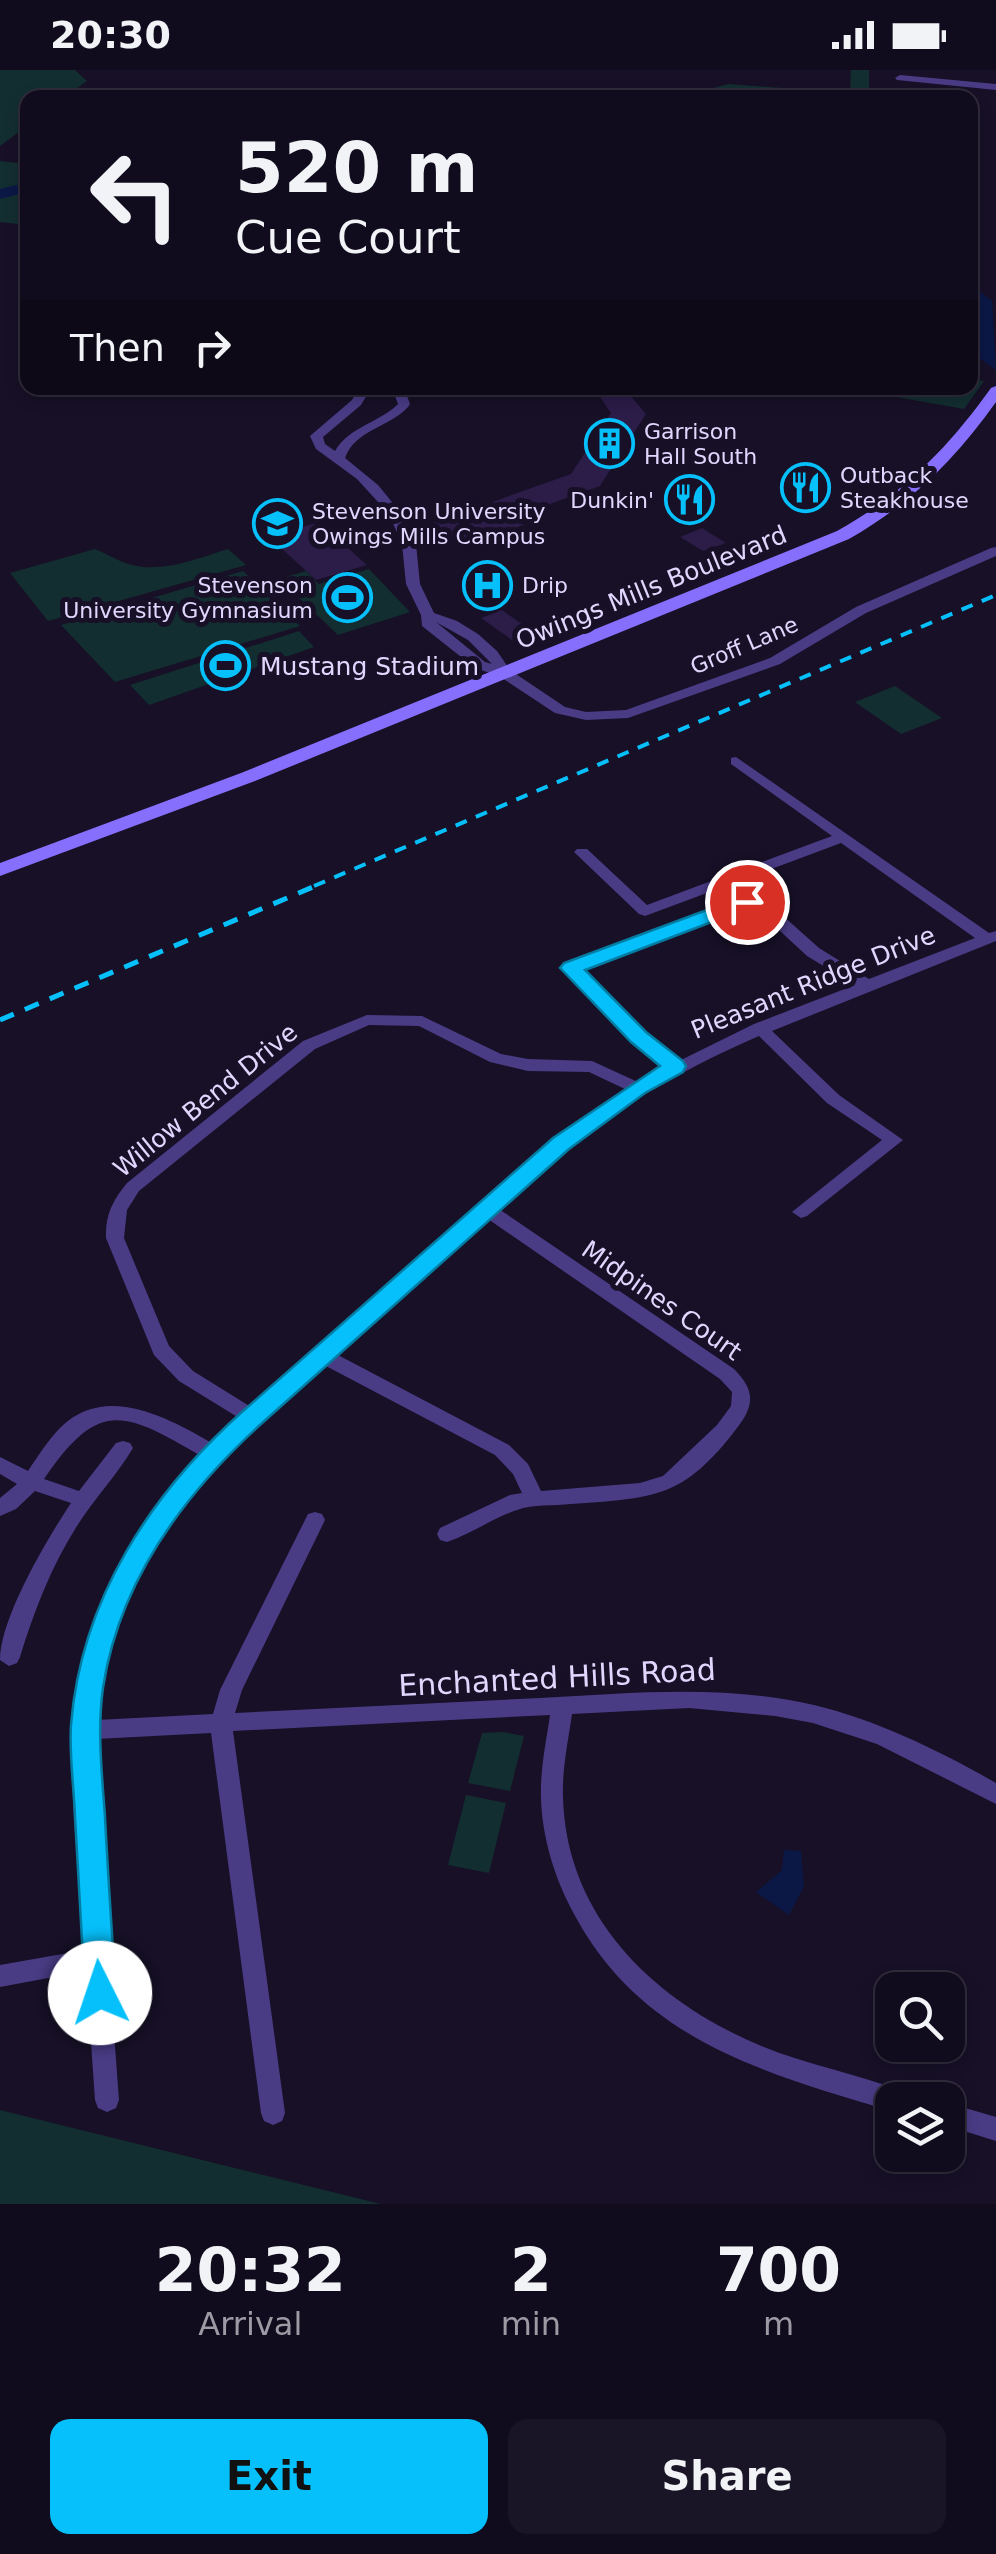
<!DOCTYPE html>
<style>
:root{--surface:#110c1d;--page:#1a1526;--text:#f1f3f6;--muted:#9c9ba4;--line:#302c3b;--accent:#06c0fb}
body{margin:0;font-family:"DejaVu Sans",sans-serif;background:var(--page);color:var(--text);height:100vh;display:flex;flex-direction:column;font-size:38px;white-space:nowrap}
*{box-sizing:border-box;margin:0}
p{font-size:32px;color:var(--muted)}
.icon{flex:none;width:55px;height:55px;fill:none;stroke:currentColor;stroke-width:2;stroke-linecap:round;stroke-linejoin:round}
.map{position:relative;height:2134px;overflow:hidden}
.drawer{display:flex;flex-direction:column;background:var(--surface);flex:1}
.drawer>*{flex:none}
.banner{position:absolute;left:20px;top:20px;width:958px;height:305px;border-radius:20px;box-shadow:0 5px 15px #0003,0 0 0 2px var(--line);background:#110c1d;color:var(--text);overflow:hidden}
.fabs{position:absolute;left:875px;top:1902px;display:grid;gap:20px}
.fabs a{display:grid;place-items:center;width:90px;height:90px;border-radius:20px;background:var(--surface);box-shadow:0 5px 15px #0003,0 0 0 2px var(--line);font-size:50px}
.pin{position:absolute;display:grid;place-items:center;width:85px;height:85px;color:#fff;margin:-42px;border:5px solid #fff;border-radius:50%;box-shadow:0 2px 10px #0007}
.me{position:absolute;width:110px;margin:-55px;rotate:356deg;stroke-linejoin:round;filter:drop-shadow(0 0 8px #0008)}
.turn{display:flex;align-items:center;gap:35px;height:210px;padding:0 50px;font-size:45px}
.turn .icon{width:130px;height:130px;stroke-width:2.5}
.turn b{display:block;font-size:70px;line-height:85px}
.then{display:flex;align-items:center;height:95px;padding:0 50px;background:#0003;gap:20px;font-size:38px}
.eta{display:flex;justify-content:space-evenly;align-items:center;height:170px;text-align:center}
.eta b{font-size:60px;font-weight:700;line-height:70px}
.cta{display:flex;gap:20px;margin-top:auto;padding:20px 50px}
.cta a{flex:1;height:115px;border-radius:20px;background:var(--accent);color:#111;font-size:40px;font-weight:700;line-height:115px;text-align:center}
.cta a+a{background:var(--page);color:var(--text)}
.status{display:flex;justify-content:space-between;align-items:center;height:70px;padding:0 50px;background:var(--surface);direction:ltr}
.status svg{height:28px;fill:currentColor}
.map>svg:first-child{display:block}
.green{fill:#132e31}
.water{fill:#0b1845}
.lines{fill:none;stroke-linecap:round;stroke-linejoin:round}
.river{fill:#0b1845;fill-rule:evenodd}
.building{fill:#2b1c48}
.minor{fill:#493c85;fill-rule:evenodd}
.secondary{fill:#876ffd;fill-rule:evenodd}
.rail-far1{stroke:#06c0fb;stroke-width:4;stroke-dasharray:12 10;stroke-linecap:butt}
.rail{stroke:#06c0fb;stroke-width:5;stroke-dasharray:15 12;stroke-linecap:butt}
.route{fill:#06c0fb;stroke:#047da3;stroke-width:2.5}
.labels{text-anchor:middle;stroke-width:10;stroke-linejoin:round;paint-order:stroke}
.far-poi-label{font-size:22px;fill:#e1d7fe;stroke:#171027;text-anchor:start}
.far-street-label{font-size:22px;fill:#e1d7fe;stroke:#171027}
.street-label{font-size:25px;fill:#e1d7fe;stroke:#171027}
.poi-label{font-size:25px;fill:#e1d7fe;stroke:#171027;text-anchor:start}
.near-street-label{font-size:30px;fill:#e1d7fe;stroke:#171027}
</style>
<div class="status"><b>20:30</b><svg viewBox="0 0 49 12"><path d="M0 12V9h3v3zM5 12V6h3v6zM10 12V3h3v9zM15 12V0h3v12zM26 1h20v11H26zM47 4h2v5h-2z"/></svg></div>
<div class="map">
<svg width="996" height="2134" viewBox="0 0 996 2134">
<rect width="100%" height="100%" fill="#171027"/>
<path class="green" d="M0,0H75L87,11L65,27L28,28L27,56L0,76Z
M851,0H869V27H682L728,14L850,23Z
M0,91L27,94V155L0,152Z
M970,309L984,311L964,339L846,318H970Z
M95,479C107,484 120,492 132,495C163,503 199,488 228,479L246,495L48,551L10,503Z
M369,499L410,542L338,565L279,509L306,501L319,514Z
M243,501L300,556L115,612L61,555Z
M299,561L314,577L149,635L130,615Z
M895,616L942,648L901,664L855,632Z
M503,1662L524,1666L510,1721L468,1713L482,1663Z
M466,1725L506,1733L489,1803L448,1795Z
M0,2040L381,2134H0Z"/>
<path class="water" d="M784,1780L801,1781L804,1816L789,1845L756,1822L782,1800Z"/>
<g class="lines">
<path class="river" d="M28,112V122L0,129V119Z
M970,213L992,231L996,300L979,288Z"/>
</g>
<path class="building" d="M594,318H624L646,344L600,416L536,439L540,441L516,450L524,454L516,458L519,460L501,466L488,467L482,463L459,472L433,453L571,404L611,343Z
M319,452L367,495L316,510L269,467Z
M702,458L726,473L703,481L680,467Z
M502,540L533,562L512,570L481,548Z"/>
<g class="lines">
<path class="minor" d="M900,5L996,14V20L897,10L895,8Z
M359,318H371L361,335L323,367L325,374L335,381C350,356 379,353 398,334L392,318H404L410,334L408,337C390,357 355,360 345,388L378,415L401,443L416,474L420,514L434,543L457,551L478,564L497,581L510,600L565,637L586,642L626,640L770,588L856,537L991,478L996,477V486L866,543L780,594L628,648L586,650L555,643L499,606L475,598L422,556L421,545L406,514L402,474L389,444L357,409L316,379L310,366L352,330ZM436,552L468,570L492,594L485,592Z
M736,687L989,863L996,861V871L772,961L839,1025L903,1070L807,1146L801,1148L792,1142L882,1070L827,1033L759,966C692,995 627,1031 570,1076C545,1096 523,1118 499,1139L734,1299C755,1320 755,1335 737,1358C683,1429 654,1428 571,1434C554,1436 533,1434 517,1440C493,1448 471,1464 447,1472L440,1470L437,1464L440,1458L510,1425L522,1423L513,1404L495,1385L324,1295C205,1400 116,1485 97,1650L213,1644L220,1620L308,1444L315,1442L322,1444L325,1450L242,1620L235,1643C337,1638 438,1633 540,1628C632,1623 724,1614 814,1635C879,1651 938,1680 996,1713V1734L877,1674L813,1653L775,1646L689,1638L572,1644C568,1672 562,1699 563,1727C566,1848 655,1931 759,1975C806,1995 856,2003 904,2022L907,2030H892V2041C764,2003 641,1970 574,1844C555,1809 542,1768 541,1728C540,1700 546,1673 550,1645L233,1661L285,2043L282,2051L273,2055L264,2051L261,2043L211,1663L96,1669L97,1735L119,2030L116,2038L107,2042L98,2038L95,2030L86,1901L0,1917V1895L85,1880C80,1807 68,1731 74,1658C83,1553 132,1463 201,1386C124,1341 99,1328 44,1409L79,1421L116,1373L123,1371L130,1373L133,1378C117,1405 94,1429 77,1456C51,1497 34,1541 20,1587L17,1593L9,1596L0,1590C0,1548 47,1469 71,1433L35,1421L16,1439L0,1446V1428L17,1414L0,1404V1387L28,1401C38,1386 48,1370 61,1357C106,1313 168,1348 212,1373L239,1348L179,1311L154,1285L106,1168C105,1145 113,1130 127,1113L303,971L367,945L422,946L501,984L528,989L592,991L640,1013L666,998L632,971L563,898L565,894L744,827L738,821L740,818H752L819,878L869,909L975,868L841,773L645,846L639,844L574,782L577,779H587L647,835L832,766L731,694V688ZM752,835L807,886L855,915L754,954L679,991L644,963L582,900ZM369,955L419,956L490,992L528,1001L589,1002L627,1020L555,1070L251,1337L193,1301L169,1276L124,1168L127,1140L139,1121L315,979ZM488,1149L720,1309L732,1322L731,1336L717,1355L663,1406L640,1413L541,1421L528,1394L509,1375L336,1284Z
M948,2033L996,2047V2071L948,2056Z"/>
<path class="secondary" d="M996,316V332C955,390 910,434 849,469L255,711L0,806V793L241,703L837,461C902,425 948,378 991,318Z"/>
<path class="rail-far1" d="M314,816L996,525"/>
<path class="rail" d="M0,950L320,814"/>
</g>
<path class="route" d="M747,825L754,827L757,832L754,836L585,900L646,962L683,991L686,996L683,1002L645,1023L569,1079L261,1354C184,1424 119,1511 103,1618C97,1661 102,1704 105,1747C108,1806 112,1865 116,1923L111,1933L100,1937L89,1933L85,1923C82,1864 78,1806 75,1747C74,1717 69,1685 71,1655C81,1529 151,1423 243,1341L553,1068L660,996L631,972L564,902L560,898L564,893Z"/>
<defs>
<symbol id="building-ring" viewBox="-11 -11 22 22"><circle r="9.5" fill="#171027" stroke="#06c0fb" stroke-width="1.5"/><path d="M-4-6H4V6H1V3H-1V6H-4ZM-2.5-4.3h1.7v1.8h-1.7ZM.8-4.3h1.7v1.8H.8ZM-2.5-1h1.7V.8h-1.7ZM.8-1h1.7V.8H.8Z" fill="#06c0fb"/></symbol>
<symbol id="restaurant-ring" viewBox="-11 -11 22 22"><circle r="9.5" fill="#171027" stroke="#06c0fb" stroke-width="1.5"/><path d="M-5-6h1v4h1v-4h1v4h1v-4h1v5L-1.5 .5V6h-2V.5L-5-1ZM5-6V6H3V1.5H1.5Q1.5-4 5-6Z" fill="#06c0fb"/></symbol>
<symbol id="university-ring" viewBox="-11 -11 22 22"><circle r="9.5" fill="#171027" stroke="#06c0fb" stroke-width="1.5"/><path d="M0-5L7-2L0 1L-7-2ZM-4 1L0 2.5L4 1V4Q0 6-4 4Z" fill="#06c0fb"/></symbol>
<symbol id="hospital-ring" viewBox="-11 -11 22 22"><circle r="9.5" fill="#171027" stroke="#06c0fb" stroke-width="1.5"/><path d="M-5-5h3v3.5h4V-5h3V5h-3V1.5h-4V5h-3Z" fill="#06c0fb"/></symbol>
<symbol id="stadium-ring" viewBox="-11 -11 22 22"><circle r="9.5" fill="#171027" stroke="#06c0fb" stroke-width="1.5"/><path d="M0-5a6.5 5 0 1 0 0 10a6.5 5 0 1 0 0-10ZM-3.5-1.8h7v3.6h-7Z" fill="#06c0fb"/></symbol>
</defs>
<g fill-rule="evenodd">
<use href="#building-ring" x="582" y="346" width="55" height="55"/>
<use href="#restaurant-ring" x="778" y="390" width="55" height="55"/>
<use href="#restaurant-ring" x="662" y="402" width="55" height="55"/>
<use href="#university-ring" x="250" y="426" width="55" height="55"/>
<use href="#hospital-ring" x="460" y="488" width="55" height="55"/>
<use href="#stadium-ring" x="320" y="500" width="55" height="55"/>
<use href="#stadium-ring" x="198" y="568" width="55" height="55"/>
</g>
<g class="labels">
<g class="far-poi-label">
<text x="644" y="369">Garrison<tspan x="644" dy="25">Hall South</tspan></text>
<text x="840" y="413">Outback<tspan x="840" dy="25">Steakhouse</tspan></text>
<text x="654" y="438" text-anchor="end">Dunkin'</text>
<text x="312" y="449">Stevenson University<tspan x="312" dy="25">Owings Mills Campus</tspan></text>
<text x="313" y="523" text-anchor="end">Stevenson<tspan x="313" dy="25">University Gymnasium</tspan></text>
<text x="522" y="523">Drip</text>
</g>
<g class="far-street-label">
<text transform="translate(744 575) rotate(-23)" y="8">Groff Lane</text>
</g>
<g class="street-label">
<text transform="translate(651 517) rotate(-22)" y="9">Owings Mills Boulevard</text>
<text transform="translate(813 912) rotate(-22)" y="9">Pleasant Ridge Drive</text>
<text transform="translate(205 1030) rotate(-39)" y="9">Willow Bend Drive</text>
<text transform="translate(662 1230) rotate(35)" y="9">Midpines Court</text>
</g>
<g class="poi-label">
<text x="260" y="605">Mustang Stadium</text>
</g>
<g class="near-street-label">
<text transform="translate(557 1608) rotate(-3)" y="10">Enchanted Hills Road</text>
</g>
</g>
</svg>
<div class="fabs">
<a><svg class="icon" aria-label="search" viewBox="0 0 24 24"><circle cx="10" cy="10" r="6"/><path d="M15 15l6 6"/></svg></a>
<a><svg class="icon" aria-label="layers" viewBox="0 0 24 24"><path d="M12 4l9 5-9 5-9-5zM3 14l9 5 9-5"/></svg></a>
</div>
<div class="pin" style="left:747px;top:832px;background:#d93025"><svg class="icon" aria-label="arrive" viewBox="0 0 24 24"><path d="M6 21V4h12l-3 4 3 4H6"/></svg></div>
<svg class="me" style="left:100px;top:1923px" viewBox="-20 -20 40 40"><circle r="19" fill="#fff"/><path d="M0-13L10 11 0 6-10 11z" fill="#06c0fb"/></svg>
<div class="banner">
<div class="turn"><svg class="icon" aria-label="left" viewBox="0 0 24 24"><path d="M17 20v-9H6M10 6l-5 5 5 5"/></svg><div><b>520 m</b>Cue Court</div></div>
<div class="then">Then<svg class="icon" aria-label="right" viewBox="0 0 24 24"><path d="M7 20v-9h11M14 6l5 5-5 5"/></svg></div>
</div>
</div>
<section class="drawer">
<div class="eta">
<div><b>20:32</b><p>Arrival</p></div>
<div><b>2</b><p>min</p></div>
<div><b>700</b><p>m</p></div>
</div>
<div class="cta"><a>Exit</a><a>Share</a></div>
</section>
